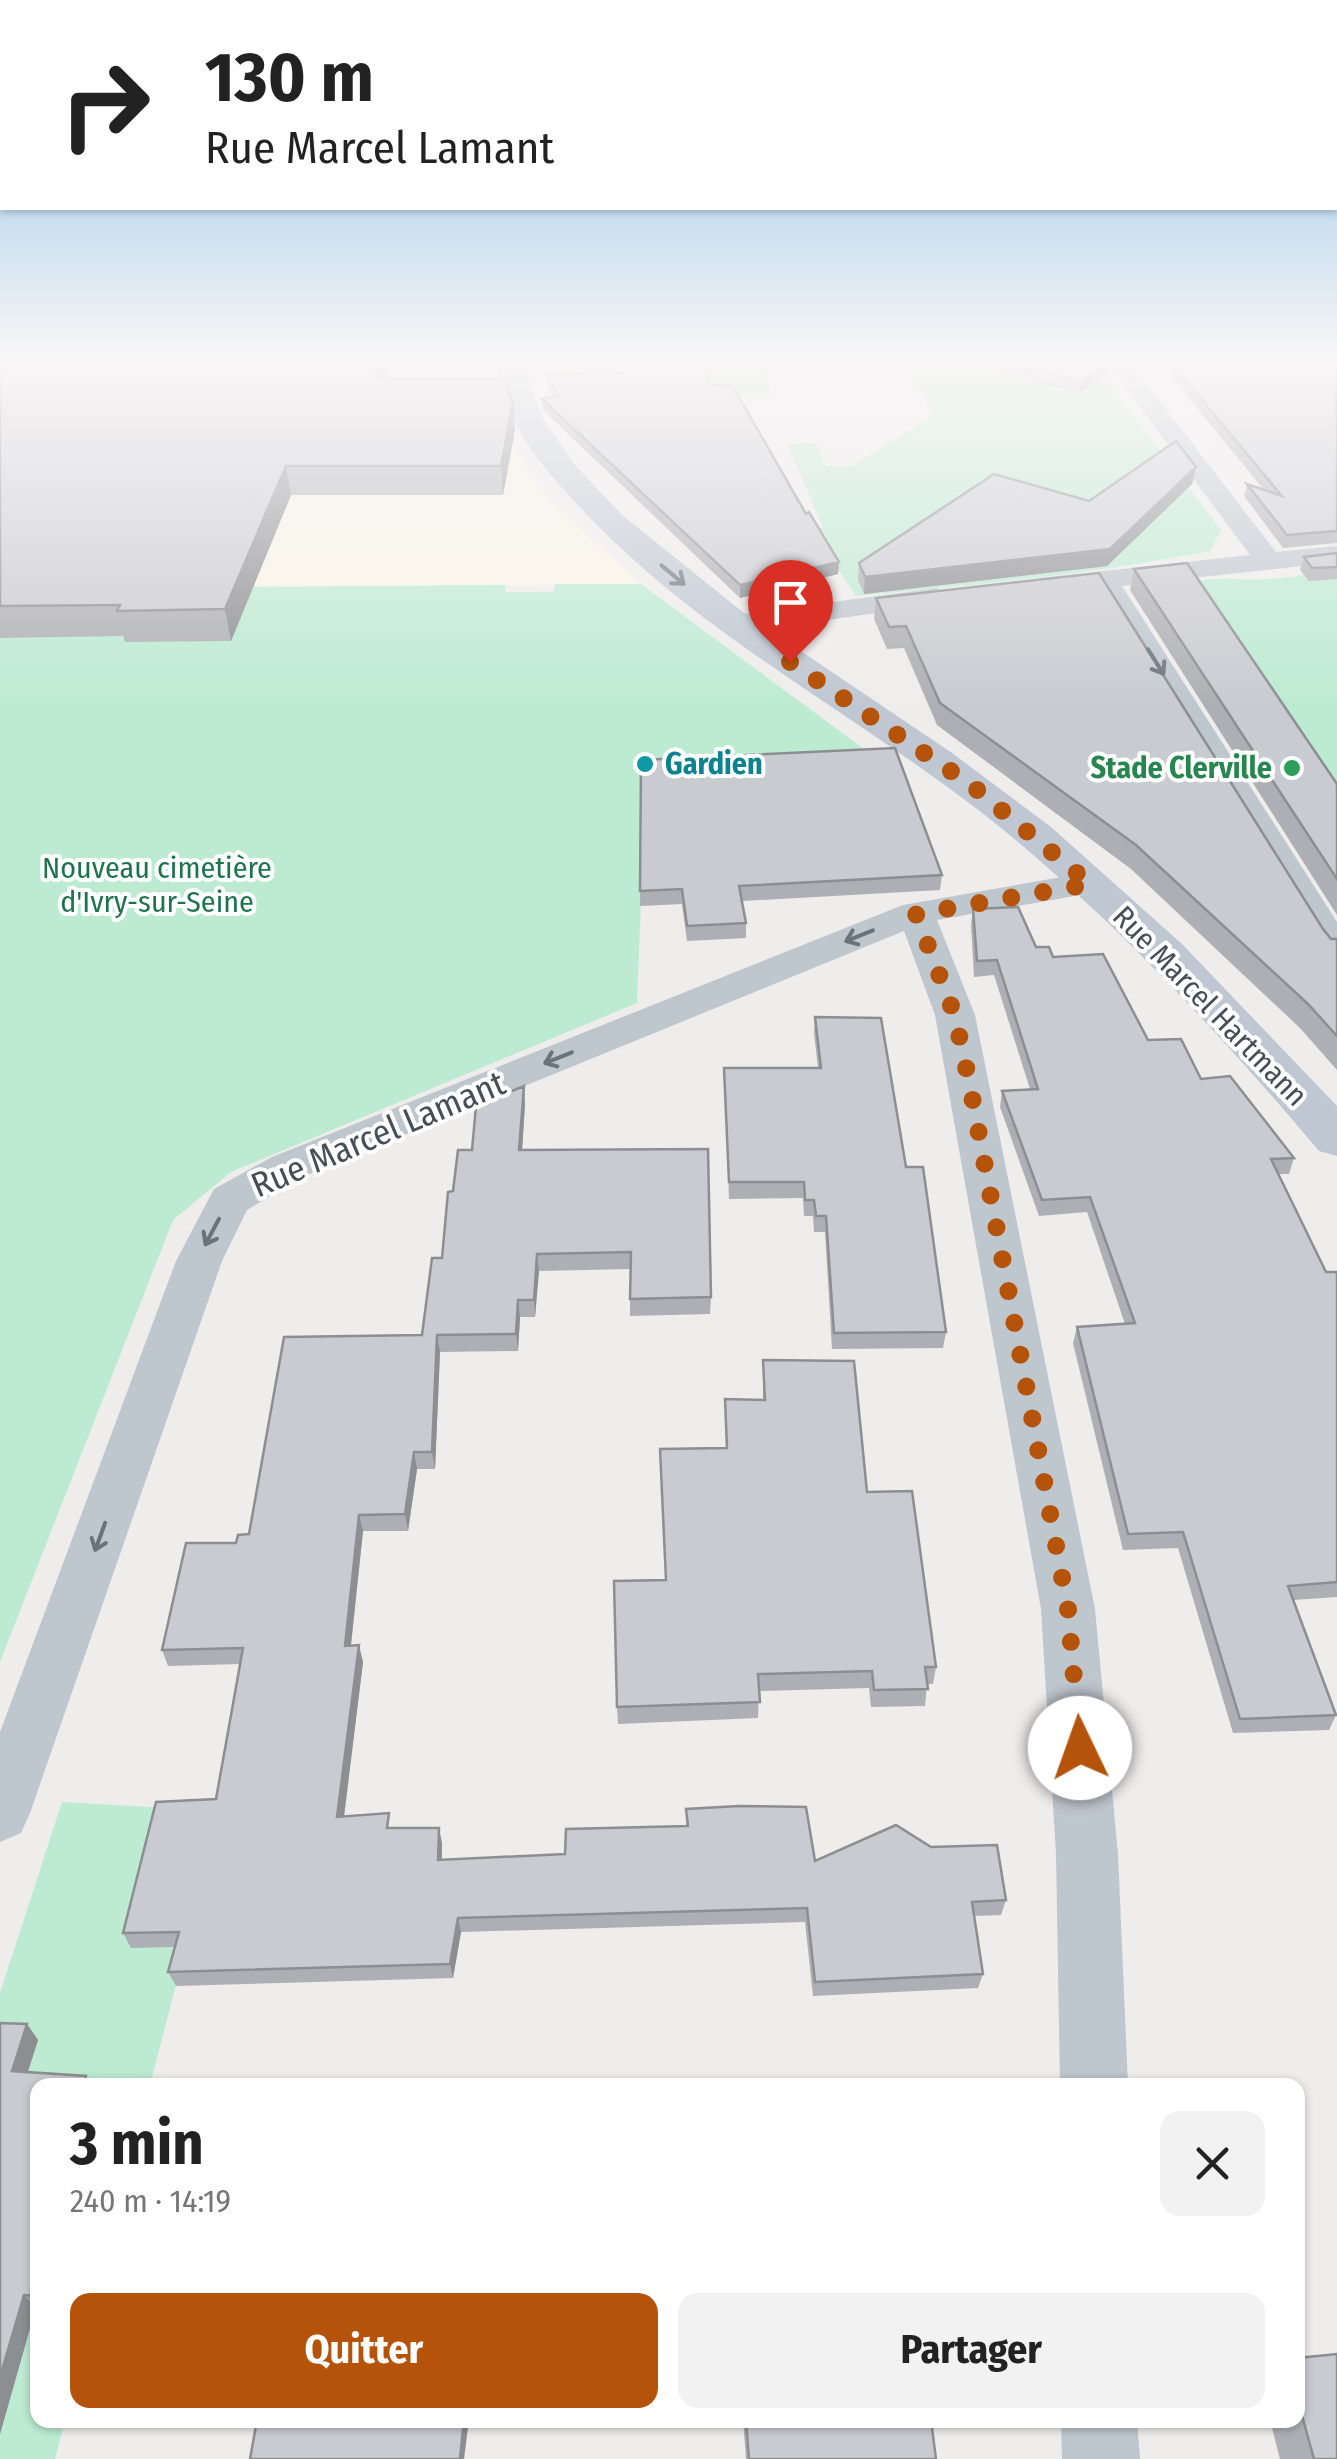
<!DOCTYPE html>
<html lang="fr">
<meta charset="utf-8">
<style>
:root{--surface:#fff;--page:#f2f2f2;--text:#222;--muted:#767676;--accent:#b45309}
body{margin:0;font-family:"Fira Sans Condensed",sans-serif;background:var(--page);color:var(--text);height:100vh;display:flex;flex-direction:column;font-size:38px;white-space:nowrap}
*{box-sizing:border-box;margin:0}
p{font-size:32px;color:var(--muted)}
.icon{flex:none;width:55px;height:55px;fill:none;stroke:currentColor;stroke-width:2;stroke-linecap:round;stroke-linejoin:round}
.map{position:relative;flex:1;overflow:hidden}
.side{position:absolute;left:30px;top:2078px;width:1275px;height:350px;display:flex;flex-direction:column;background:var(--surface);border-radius:20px;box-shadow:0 2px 8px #0004}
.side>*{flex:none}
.banner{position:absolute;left:0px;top:0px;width:1338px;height:210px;box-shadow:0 2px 8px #0004;background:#fff;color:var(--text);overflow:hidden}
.pin{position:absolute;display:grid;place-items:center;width:85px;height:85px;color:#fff;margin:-102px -42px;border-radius:50% 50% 50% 0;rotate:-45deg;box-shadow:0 0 10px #0007}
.pin .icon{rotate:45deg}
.me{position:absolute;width:110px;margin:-55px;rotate:357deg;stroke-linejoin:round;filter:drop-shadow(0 0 8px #0008)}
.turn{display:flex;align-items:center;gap:35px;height:210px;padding:0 40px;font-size:45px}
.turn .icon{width:130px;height:130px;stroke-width:2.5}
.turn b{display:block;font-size:70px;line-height:85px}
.round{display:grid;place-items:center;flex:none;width:105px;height:105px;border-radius:20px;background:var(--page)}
.overview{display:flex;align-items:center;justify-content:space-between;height:170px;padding:0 40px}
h1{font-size:60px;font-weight:700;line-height:75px}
.cta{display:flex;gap:20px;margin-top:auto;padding:20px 40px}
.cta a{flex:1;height:115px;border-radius:20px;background:var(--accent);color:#fff;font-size:40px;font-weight:700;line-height:115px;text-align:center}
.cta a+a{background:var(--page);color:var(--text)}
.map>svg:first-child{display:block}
.commercial{fill:#faf5e5}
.green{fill:#bcebd1}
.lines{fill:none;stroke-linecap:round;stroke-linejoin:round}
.street{fill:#bec6ce;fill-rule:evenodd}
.secondary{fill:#bec7d2;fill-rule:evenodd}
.wall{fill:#aeafb4}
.shaded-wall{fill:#8d8e92}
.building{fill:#cacbd1;stroke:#8d8e92;stroke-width:2.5}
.oneway{stroke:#6a737d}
.oneway2{stroke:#6a737b}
.route{stroke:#b45309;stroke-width:18;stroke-dasharray:0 32.4}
.culture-dot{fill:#0f9aa8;stroke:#fff;stroke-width:4}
.leisure-dot{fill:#2e9e5b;stroke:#fff;stroke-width:4}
.labels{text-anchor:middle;stroke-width:8;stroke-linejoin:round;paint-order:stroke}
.far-culture-label{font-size:30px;font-weight:bold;fill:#0d838f;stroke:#fff;text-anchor:start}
.far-leisure-label{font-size:30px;font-weight:bold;fill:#27864d;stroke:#fff;text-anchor:end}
.far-park-label{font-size:30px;fill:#1c744d;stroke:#fff}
.far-street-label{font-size:30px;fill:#464f58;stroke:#fff}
.street-label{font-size:35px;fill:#464f58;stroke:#fff}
</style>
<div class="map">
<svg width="1337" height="2459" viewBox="0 0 1337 2459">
<rect width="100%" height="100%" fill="#efecec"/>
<path class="commercial" d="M0,380L510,441L547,499L641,584L225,587Z"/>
<path class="green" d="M552,364H762L772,396L613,398L549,386Z
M908,364H1094L1221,530L1210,551C1093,574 975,585 856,596L812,530L823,527L787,444L815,443L826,466L851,467L933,416Z
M1337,566V913L1152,588C1178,585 1207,577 1233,579C1269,580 1303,579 1337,566Z
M0,579L226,587L505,585V592H553L555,584H641L884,764L646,774L637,1003L231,1172L173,1220L0,1662Z
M62,1802L166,1808L131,1947L186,1946L150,2085H38V2420H65L55,2459H0V1993Z"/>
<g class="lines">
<path class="street" d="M1108,364H1131L1276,552L1337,546V562L1122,586L1337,922V962L1324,959L1318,951L1096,588L1040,594L1026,586L1040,578L1250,555Z
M937,588L951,597L947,603L736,633L721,624L736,615Z
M1090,872L1103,875L1108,883L1103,891L937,920L975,1015L1095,1609L1118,1854L1128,2085H1060L1056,1854L1041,1609L935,1015L904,931L302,1177L247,1210L222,1261L30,1813L21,1833L0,1842V1732L176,1261L214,1189L272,1157L903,905Z
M1061,2420H1137L1140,2459H1062Z"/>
<path class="secondary" d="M496,364H524L541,416L573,463L622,515L744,613L952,753L1051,827L1182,944L1337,1106V1156L1319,1151C1223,1037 1121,927 1006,832C868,719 701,639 579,506C554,479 526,449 512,415C505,399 501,381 496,364Z"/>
</g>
<path class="wall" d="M0,364L387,379L515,430L503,495H291L231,641L125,642L123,636L0,638Z
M1000,364H1112L1110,373L1079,393L999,373Z
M1161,364H1337V543L1283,548L1244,496L1247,484L1264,490Z
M547,375L708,386L806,514L839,562L838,574L740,598L543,410L542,399L553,397L547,386Z
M1196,467L1192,484L1107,566L864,594L858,580L859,563L1089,501Z
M1337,553V579L1309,581L1300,570L1304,557Z
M1134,569L1337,784V915L1130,590Z
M876,598L1323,929L1331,939H1337V1070L1300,1028L1131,869L937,725L904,648L887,649L874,619Z
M641,760L942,875L940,890L742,901L746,923V938L687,941L682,904L640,906Z
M973,909L1053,957L1148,1040L1201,1079L1294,1158L1289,1174H1278L1326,1272H1337V1597L1293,1600L1336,1715L1329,1730L1233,1733L1178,1548L1123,1550L1073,1343L1077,1327L1125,1324L1087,1212L1039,1216L1000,1107L1002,1091L1030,1089L994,975L974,977L971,924Z
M815,1017L906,1167L946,1332L943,1348L832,1349L825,1232H814L813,1216H804L803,1198L729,1199L724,1068H818L814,1033Z
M525,1104L522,1150L711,1297L710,1314L630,1316V1269L539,1271L535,1317H520L518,1351L440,1352L435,1469H417L408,1531H363L351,1646L363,1662L344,1817L392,1828L442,1843V1860L565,1854L686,1826V1809L815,1861L1006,1900L1001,1915L974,1916L983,1974L978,1988L813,1996L805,1922L461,1932L453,1978L176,1986L168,1972L175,1947L131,1948L123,1933L216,1799L240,1664L168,1666L162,1650L236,1543L249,1534L422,1335L442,1258L453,1191L472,1150Z
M763,1360L867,1492L936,1667L933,1684H927L925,1706L871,1707L869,1688L759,1691L758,1718L618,1724L617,1707L665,1580L726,1448L725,1399L763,1400Z
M27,2024L38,2040L28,2072L38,2085V2307H36L0,2434Z
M1298,2358L1337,2459H1280L1270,2420H1298Z
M743,2420H931L936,2459H746Z"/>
<path class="shaded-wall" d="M380,364H392L377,406L374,379Z
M1109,364H1112L1110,373L1079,393L1080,381Z
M513,402L515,430L503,495L501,466Z
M286,466L291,495L231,641L225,609Z
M1196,467L1192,484L1107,566L864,594L865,577Z
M839,562L838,574L740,598V585Z
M524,1086L525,1104L521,1167L519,1150Z
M537,1254L539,1271L535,1317L534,1300Z
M518,1300L520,1317L518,1351L516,1334Z
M437,1335L440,1352L435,1469L432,1452Z
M414,1452L417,1469L408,1531L405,1514Z
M359,1515L363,1531L349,1662L345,1646Z
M359,1645L363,1662L342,1832L337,1817Z
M439,1828L442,1843L441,1875L438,1860Z
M458,1918L461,1932L453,1978L450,1964Z
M27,2024L38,2040L23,2086L12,2071Z
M24,2295L36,2307L0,2434V2377Z
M464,2420H469L464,2459H460Z"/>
<path class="building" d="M0,364H380L374,379H503L513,402L501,466H286L225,609L117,611L120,605L0,606Z
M623,364H706L708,386L732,385L806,514L809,512L839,562L740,585L542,399L558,396L547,375L623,373Z
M1007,364H1109L1080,381Z
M1172,364H1337V531L1287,535L1247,484L1282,496Z
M1176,441L1196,467L1110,549L865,577L859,563L994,474L1089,501Z
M1337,553V567L1312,568L1304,557Z
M1187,563L1337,784V879L1134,569Z
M1099,573L1323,929L1331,939H1337V1036L1308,1004L1136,845L940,703L906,626L889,627L876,598Z
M895,748L942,875L739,886L746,923L687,926L682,889L640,891L641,760Z
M1018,907L1036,947H1049L1053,957L1103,954L1148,1040L1181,1039L1201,1079L1230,1076L1294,1158L1271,1159L1326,1272H1337V1582L1288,1586L1336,1715L1240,1719L1183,1532L1128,1534L1077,1327L1135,1323L1090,1197L1042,1200L1002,1091L1038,1089L997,960L977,961L973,909Z
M815,1017L881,1018L906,1167H923L946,1332L834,1333L826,1216H816L814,1200H805L804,1182H729L724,1068H821Z
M524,1086L519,1150L708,1149L711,1297L630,1299L631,1252L537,1254L534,1300H518L516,1334L437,1335L432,1452H414L405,1514L359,1515L345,1646L359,1645L337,1817L389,1813L387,1828H439L438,1860L565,1854L566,1829L688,1826L686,1809L739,1806L806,1807L815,1861L896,1825L931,1847L997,1845L1006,1900L972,1902L983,1974L815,1982L807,1908L458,1918L450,1964L168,1972L179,1932L123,1933L156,1802L216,1799L243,1648L162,1650L186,1543H236L238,1535L249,1534L284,1337L422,1335L432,1258H442L448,1192L453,1191L458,1150H472L476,1106Z
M763,1360L854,1361L867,1492L912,1491L936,1667H925L928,1689L874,1690L872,1671L758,1674L760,1702L617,1707L614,1581L666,1580L660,1449L727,1448L725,1399L765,1400Z
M0,2023L27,2024L12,2071L86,2076L84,2083L108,2085H38V2296L24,2295L0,2377Z
M1337,2354V2459H1314L1298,2401V2358Z
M257,2420H464L460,2459H250Z
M746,2420H931L936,2459H749Z"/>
<defs><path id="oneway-shaft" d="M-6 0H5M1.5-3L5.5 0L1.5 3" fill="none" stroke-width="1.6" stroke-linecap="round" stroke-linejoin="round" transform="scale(2.5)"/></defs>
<use class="oneway" href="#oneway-shaft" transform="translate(673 575) rotate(40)"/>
<g class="oneway2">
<use href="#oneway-shaft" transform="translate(1156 662) rotate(58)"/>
<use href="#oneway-shaft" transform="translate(859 936) rotate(158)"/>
<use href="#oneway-shaft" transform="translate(558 1058) rotate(158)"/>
<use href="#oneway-shaft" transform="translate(212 1232) rotate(118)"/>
<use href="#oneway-shaft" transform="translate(100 1537) rotate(110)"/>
</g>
<linearGradient id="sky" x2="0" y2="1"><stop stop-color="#83bee7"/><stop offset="0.51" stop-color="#f8f6f6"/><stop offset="1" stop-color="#f8f6f6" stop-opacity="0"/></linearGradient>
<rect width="1337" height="708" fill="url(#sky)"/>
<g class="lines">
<path class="route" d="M790,662L970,784L1090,884L916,914L955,1016L970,1086L1068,1609L1080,1748"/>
</g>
<circle class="culture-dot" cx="645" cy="764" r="10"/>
<circle class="leisure-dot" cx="1292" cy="768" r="10"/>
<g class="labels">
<g class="far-culture-label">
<text x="665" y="774">Gardien</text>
</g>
<g class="far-leisure-label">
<text x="1272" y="778">Stade Clerville</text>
</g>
<g class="far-park-label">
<text x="157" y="878">Nouveau cimetière<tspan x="157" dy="34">d'Ivry-sur-Seine</tspan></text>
</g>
<g class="far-street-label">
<text transform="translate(1210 1006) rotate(46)" y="10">Rue Marcel Hartmann</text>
</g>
<g class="street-label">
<text transform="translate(378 1134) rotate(-23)" y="12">Rue Marcel Lamant</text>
</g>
</g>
</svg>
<div class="pin" style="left:790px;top:662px;background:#d93025"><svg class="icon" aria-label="arrive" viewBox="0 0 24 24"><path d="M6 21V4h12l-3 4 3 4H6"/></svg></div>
<svg class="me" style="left:1080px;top:1748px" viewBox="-20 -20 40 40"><circle r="19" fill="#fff"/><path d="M0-13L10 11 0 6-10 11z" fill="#b45309"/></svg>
<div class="banner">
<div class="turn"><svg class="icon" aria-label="right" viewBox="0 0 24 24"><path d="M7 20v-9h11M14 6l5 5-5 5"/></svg><div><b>130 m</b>Rue Marcel Lamant</div></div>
</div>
<section class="side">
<div class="overview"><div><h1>3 min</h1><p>240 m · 14:19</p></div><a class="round"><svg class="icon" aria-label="close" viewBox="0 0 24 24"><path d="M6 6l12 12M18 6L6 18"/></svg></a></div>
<div class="cta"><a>Quitter</a><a>Partager</a></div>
</section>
</div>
